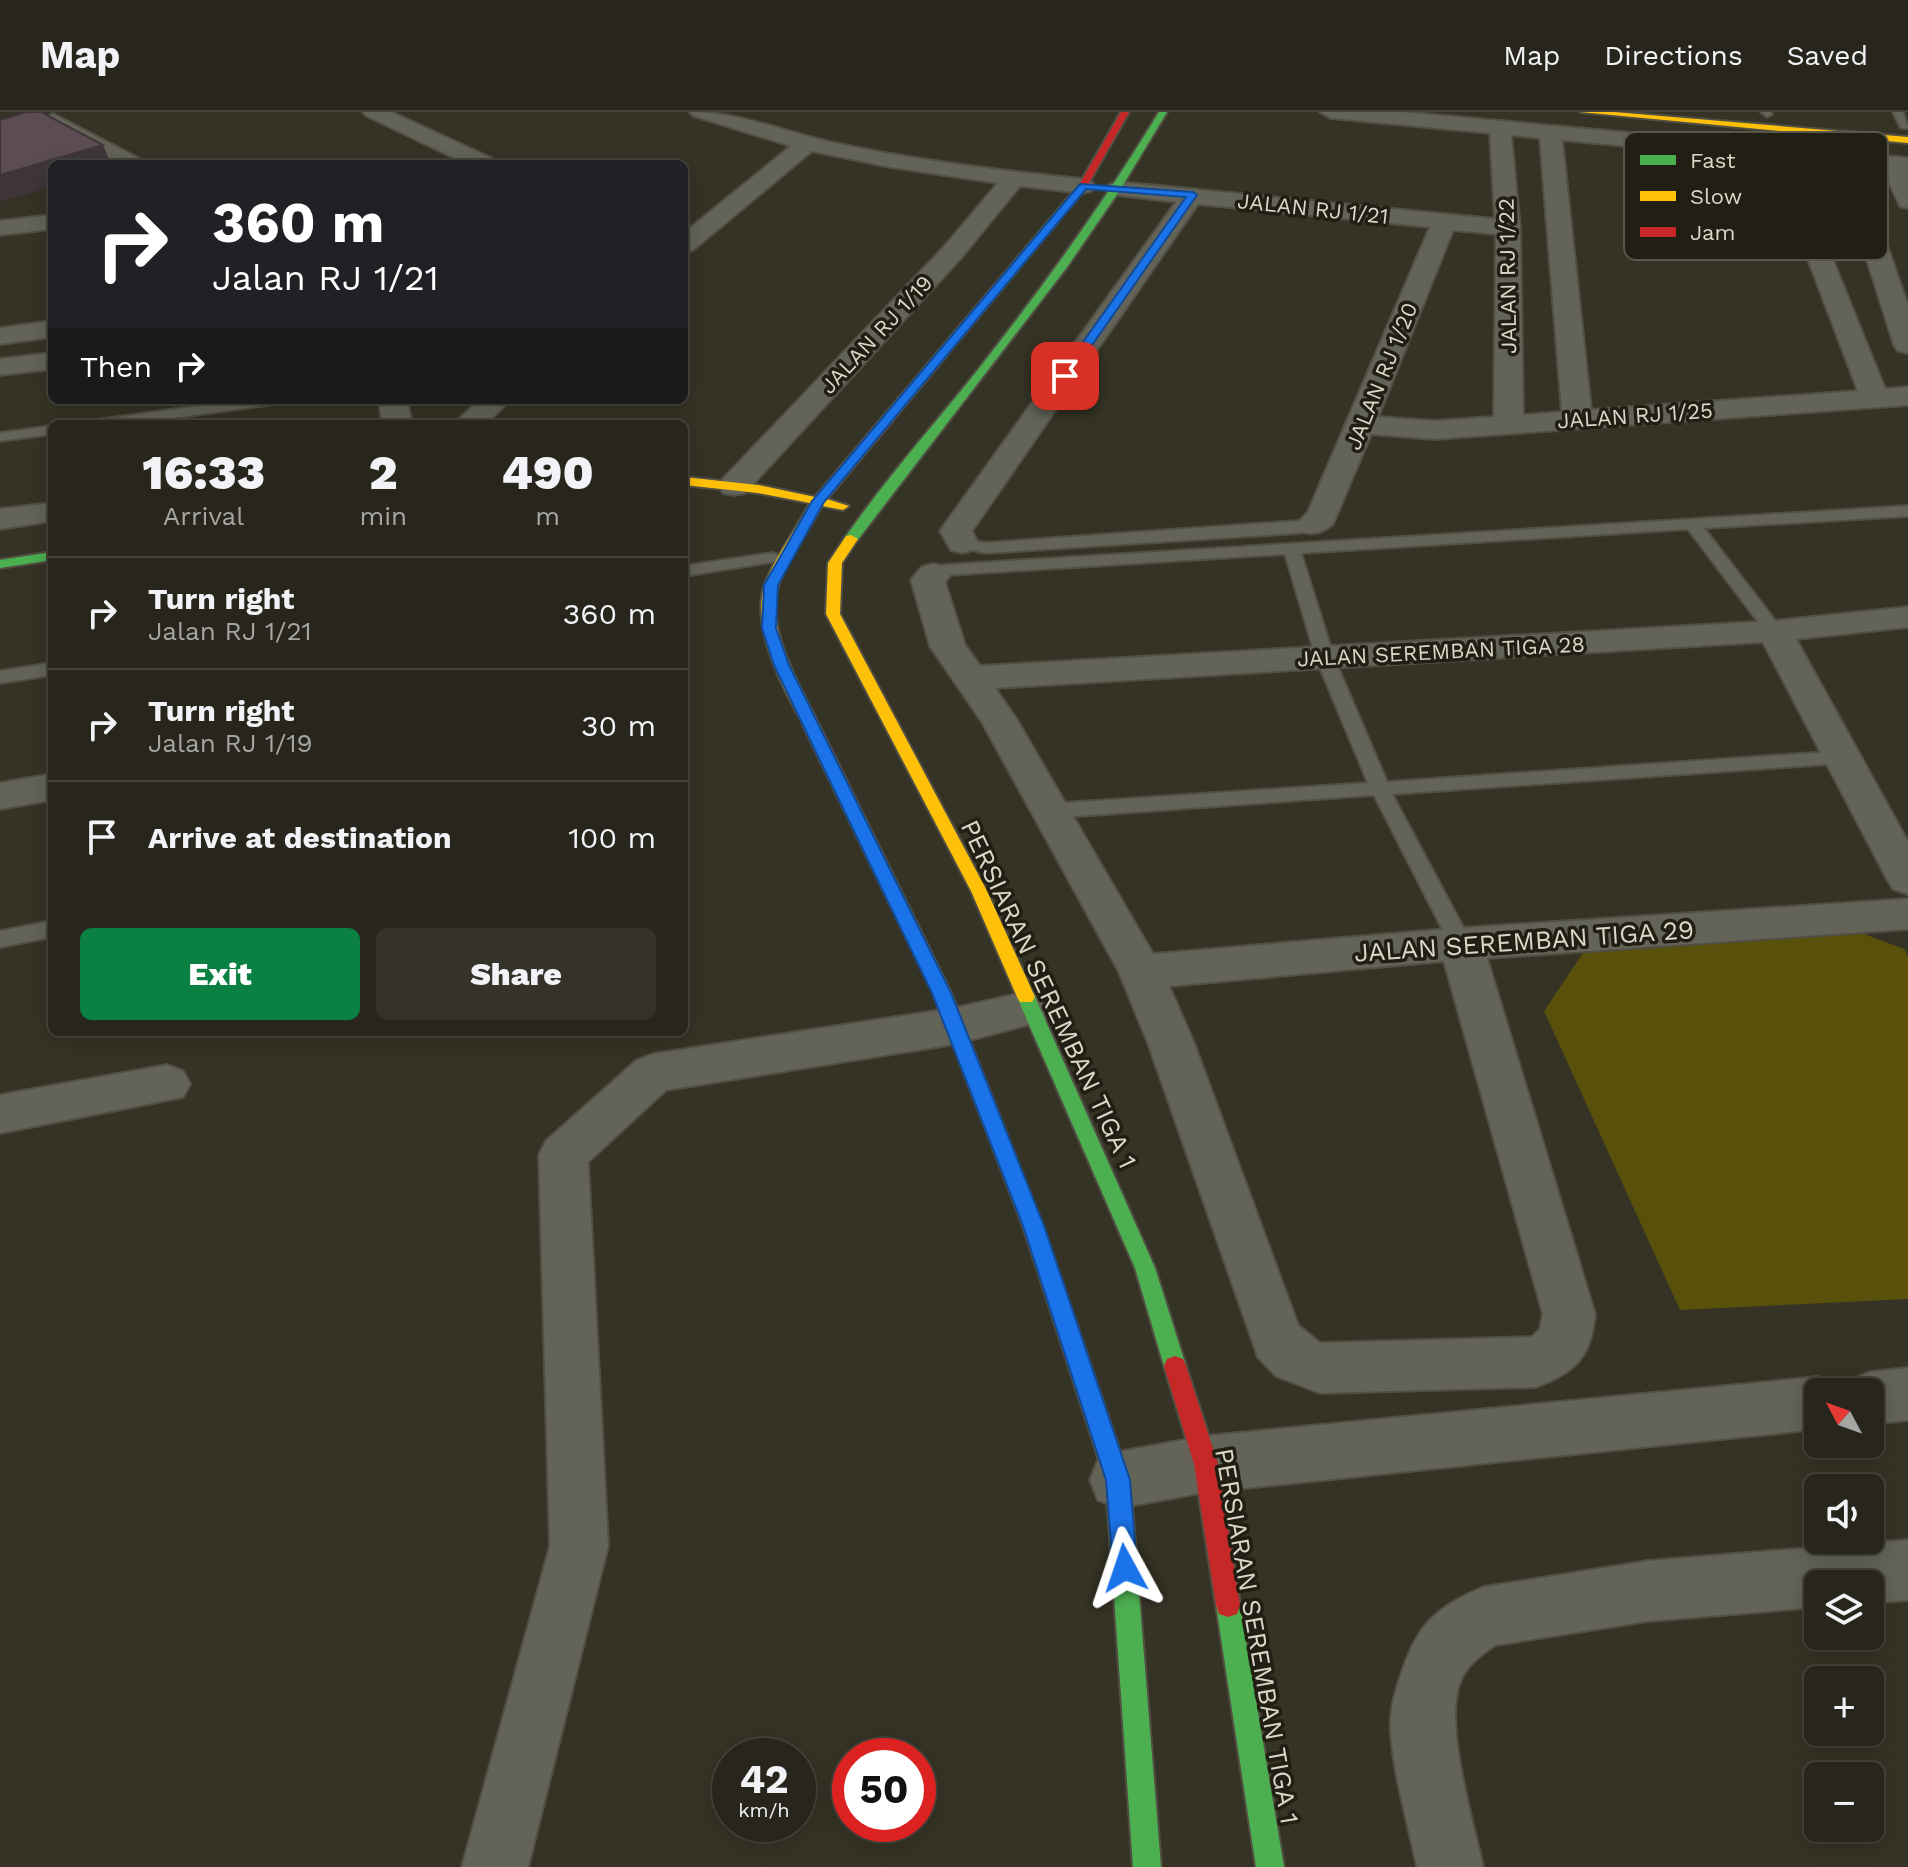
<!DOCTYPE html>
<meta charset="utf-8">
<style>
:root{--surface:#28261c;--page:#343229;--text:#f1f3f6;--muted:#a5a5a3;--line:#44433b;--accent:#0b8043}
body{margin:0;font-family:"Work Sans",sans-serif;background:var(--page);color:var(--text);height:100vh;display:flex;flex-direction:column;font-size:30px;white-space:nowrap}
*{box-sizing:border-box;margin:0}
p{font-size:26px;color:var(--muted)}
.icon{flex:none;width:44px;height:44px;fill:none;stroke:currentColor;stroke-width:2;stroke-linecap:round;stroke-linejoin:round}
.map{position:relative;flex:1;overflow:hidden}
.sheet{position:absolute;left:48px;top:308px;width:640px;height:616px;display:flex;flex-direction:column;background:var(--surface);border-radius:12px;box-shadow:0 4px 20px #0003,0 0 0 2px var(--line)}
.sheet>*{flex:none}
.top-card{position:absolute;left:48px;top:48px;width:640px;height:244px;border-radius:12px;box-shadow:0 4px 20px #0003,0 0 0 2px var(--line);background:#202124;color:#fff;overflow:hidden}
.needle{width:52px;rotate:311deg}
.tools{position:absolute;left:1804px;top:1266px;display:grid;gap:16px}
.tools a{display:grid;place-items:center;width:80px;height:80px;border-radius:12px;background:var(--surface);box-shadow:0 4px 20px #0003,0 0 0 2px var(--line);font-size:40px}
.speed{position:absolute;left:712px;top:1626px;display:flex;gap:16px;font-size:40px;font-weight:700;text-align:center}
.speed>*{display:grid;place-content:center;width:104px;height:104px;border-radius:50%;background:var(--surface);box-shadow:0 4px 20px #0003,0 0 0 2px var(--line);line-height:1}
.speed small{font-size:20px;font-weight:400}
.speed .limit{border:12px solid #d22;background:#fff;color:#111}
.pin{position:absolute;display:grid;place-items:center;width:68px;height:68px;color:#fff;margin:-34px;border-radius:16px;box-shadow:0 4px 12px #0006}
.me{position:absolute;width:88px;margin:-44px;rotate:355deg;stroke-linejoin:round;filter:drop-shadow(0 0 6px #0008)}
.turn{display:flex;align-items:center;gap:28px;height:168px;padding:0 32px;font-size:36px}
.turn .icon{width:104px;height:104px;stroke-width:2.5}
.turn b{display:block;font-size:56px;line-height:68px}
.then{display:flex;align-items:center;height:76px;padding:0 32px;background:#0003;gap:16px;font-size:30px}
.eta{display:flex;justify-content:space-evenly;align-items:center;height:136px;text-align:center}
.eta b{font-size:48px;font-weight:800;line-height:56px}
.primary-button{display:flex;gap:16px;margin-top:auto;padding:16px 32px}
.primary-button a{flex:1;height:92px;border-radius:12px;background:var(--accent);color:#fff;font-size:32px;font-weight:800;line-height:92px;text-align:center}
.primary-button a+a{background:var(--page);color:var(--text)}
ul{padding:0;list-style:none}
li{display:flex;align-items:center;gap:24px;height:112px;padding:0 32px;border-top:2px solid var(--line)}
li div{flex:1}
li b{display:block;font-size:30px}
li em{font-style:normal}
header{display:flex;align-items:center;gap:48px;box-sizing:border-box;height:112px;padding:0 40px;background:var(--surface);border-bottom:2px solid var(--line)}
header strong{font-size:38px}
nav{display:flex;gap:44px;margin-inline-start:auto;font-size:28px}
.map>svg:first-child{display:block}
.green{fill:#58500b}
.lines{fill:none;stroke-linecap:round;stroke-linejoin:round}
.lane-casing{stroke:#514f43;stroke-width:4}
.street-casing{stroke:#514f43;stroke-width:4}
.fast-casing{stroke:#514f43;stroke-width:4}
.slow-casing{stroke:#514f43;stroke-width:4}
.jam-casing{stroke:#514f43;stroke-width:4}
.lane{fill:#646358;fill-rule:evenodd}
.street{fill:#646358;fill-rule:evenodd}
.fast{fill:#4caf50;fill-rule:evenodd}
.slow{fill:#ffc107;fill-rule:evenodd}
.jam{fill:#c62828;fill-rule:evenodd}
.shaded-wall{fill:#403639}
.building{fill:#5c4d52;stroke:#403639;stroke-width:2}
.route{fill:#1a73e8;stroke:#114b97;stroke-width:2}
.labels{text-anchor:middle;stroke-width:7;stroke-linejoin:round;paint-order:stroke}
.far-street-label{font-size:22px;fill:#d9d7c8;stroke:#211f14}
.street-label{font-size:26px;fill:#d9d7c8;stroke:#211f14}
.key{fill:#211f14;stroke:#58564a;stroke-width:2}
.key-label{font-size:22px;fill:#d9d7c8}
</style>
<header>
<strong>Map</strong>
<nav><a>Map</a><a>Directions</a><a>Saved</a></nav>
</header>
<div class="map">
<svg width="1908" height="1755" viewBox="0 0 1908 1755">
<rect width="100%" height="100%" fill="#353325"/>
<path class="green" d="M1843,814L1904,837L1908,844V1187L1680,1198L1544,899L1585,838Z"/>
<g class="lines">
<defs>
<path id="lane" d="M1761,0H1771L1772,2L1767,5Z
M1893,0H1903L1908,16H1901Z
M242,288H281L274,292L129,312H90L97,308Z
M52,314V322L0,329V321Z
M1908,394V404L1704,416L1783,519L1774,524L1768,523L1688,417L1301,441L1334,546L1387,670L1844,639L1853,645L1844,651L1392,682L1472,832L1469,838H1453L1374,683L1049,706L1039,699L1049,692L1368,671L1316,546L1285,442L947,463L934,467L926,462L944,453Z
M1312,408L1320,413L1318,416L1299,421L985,441L956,434L954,431L962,426L985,431Z
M772,441L778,443V449L684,464V454Z
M52,551V563L0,571V559Z
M52,809V825L0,835V819Z"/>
<path id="street" d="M363,0H391L493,47L496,52H467L367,4Z
M690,0C741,0 790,22 839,32C920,49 1001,59 1083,67L1091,69L1095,74L1091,79L1083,81L1020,74L961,146L745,381L734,383L723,381L719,374L723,367L943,136L998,71L890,55L812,39L693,138L684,140V121L791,34L694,4Z
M1320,0H1401L1908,46V96L1900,94L1883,57L1860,55L1908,194V241L1898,239L1894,233L1837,53L1793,49L1885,277L1908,275V293L1434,327L1371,322L1333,412C1322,421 1315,423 1301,420L1296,413L1308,400L1430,115L1198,92L972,419L978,431L973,438L962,441L951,438L940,419L1176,90L1110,82L1106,77L1110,72L1118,70L1495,107L1490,21L1331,6ZM1511,23L1540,26L1562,300L1523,303L1520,116ZM1562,28L1770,47L1858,279L1591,298ZM1453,118L1496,122L1494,305L1434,309L1378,305Z
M53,2L140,47L143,52H116L45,13L42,8Z
M52,103V117L0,123V109Z
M52,209V225L0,232V216Z
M52,241V257L0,263V247Z
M379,288H407L412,312H382Z
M479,288H510L486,312H454Z
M52,391V409L0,417V397Z
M934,452L946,455L951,462L945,470L965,533L980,554L1774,509L1908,495V515L1796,527L1908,730V782L1893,777L1887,767L1763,530L995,576L1017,608L1153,842L1461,816L1908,787V817L1487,846L1595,1202C1591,1246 1575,1260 1536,1275L1320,1281L1276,1264L1258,1245L1148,931L1119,860L982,610L930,534L911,468L922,455ZM1444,849L1543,1202L1540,1217L1532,1225L1320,1231L1298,1213L1194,931L1169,874Z
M52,662V688L0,697V671Z
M1030,879L1046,884L1052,896L1046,908L955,932L666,978L588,1050L608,1434L528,1755H462L550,1434L539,1043L546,1029L637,948L653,942L955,896Z
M167,953L183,959L190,972L183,985L0,1021V983Z
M1908,1256V1308L1870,1312V1280H1845L1851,1268L1870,1260Z
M1818,1265L1837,1273L1841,1280H1818V1317L1206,1380L1118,1396L1098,1388L1090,1368L1098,1348L1118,1340L1206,1324Z
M1908,1428V1488L1870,1491V1472H1818V1495L1648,1509L1495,1533C1484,1541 1471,1550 1464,1562C1439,1601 1474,1711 1483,1755H1417C1408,1711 1394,1665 1391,1621C1389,1603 1394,1583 1400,1566C1416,1515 1434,1495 1484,1475L1648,1449Z"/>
<path id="fast" d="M1159,0H1167L1120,78L1067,155L856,430H846L844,427C885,368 932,315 977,259C1042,176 1104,91 1159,0Z
M52,440V448L0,456V448Z
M1026,878L1032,880L1035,885L1155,1156L1186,1254L1183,1261L1175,1264L1167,1261L1164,1254L1135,1156L1017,885L1020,880Z
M1118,1358L1126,1361L1130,1369L1161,1755H1133L1106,1369L1110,1361Z
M1228,1481L1237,1484L1240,1493L1284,1755H1256L1216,1493L1219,1484Z"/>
<path id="slow" d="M1580,0H1614L1908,25V31Z
M937,241L947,243L827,387L849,394L843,398L822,394C808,419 789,444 779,471C763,514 800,575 819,613L816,616H806C784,580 750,514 765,472C774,446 797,416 810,391L758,381L684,373V365L758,373L815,385Z
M851,423L858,427L842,451L840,502L987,779L1035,885L1032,890H1020L1017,885L971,779L826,502L828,451L846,424Z
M956,910L963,912L965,917L1043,1114L1130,1369L1126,1377L1118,1380L1110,1377L1106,1369L1023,1114L947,917L949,912Z"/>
<path id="jam" d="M1121,0H1129L1086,76L945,245H937V241L1079,73Z
M811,608L819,613L951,881L965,917L963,922H949L947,917L933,881L803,613Z
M1175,1244L1183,1247L1186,1254L1218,1352L1240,1493L1237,1502L1228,1505L1219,1502L1216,1493L1194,1352L1164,1254L1167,1247Z"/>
</defs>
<use href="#lane" class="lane-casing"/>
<use href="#street" class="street-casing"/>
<use href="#fast" class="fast-casing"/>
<use href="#slow" class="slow-casing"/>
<use href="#jam" class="jam-casing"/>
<use href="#lane" class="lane"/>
<use href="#street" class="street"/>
<use href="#fast" class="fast"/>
<use href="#slow" class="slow"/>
<use href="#jam" class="jam"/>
</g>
<path class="shaded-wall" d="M103,33L111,52H52V74L0,90V63Z"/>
<path class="building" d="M27,0H41L103,33L0,63V8Z"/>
<path class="route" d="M1080,72L1193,80L1197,83L1069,266L1065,267L1059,264L1186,85L1086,77L824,390L778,473L776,516L789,553L951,881L1044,1114L1130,1368L1137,1456L1133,1465L1125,1468L1116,1465L1113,1456L1106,1368L1023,1114L932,881L774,553L762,516L764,473L812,389Z"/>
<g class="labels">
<g class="far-street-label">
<text transform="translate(1313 96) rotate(6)" y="8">JALAN RJ 1/21</text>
<text transform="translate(1507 164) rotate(-91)" y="8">JALAN RJ 1/22</text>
<text transform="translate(876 222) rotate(-47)" y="8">JALAN RJ 1/19</text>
<text transform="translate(1381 264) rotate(-68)" y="8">JALAN RJ 1/20</text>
<text transform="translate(1635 303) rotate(-4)" y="8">JALAN RJ 1/25</text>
<text transform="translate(1441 539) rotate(-3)" y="8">JALAN SEREMBAN TIGA 28</text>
</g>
<g class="street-label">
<text transform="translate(1524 829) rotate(-4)" y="9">JALAN SEREMBAN TIGA 29</text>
<text transform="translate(1049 882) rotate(65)" y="9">PERSIARAN SEREMBAN TIGA 1</text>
<text transform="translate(1257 1524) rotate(80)" y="9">PERSIARAN SEREMBAN TIGA 1</text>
</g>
</g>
<rect x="1624" y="20" width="264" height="128" rx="12" class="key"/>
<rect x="1640" y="43" width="36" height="10" fill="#4caf50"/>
<rect x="1640" y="79" width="36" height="10" fill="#ffc107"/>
<rect x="1640" y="115" width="36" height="10" fill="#c62828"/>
<g class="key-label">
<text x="1690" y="56">Fast</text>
<text x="1690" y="92">Slow</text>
<text x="1690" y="128">Jam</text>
</g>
</svg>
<div class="tools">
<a><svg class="needle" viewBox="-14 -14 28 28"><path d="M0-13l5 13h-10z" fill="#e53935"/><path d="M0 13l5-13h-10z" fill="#a5a5a3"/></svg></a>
<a><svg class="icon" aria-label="sound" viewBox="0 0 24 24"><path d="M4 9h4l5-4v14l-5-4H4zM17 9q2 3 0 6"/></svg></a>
<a><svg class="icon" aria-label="layers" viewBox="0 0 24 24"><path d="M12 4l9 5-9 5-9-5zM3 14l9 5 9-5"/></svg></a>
<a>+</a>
<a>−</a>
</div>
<div class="speed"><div>42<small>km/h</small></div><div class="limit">50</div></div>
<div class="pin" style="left:1065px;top:264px;background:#d93025"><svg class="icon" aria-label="arrive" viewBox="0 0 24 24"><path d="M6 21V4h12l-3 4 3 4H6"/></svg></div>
<svg class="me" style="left:1125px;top:1456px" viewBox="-20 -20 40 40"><path d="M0-17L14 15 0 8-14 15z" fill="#1a73e8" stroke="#fff" stroke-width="4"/></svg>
<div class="top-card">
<div class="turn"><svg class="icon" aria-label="right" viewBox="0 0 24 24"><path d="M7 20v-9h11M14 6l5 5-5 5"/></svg><div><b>360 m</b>Jalan RJ 1/21</div></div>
<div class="then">Then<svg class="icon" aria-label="right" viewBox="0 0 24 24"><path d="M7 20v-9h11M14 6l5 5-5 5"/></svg></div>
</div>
<section class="sheet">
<div class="eta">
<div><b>16:33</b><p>Arrival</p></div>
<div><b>2</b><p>min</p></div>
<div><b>490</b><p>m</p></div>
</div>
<ul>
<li><svg class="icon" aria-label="right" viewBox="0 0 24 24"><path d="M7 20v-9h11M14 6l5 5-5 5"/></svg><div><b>Turn right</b><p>Jalan RJ 1/21</p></div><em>360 m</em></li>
<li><svg class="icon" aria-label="right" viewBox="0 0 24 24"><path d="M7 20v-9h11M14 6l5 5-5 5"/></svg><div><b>Turn right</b><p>Jalan RJ 1/19</p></div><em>30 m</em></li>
<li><svg class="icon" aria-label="arrive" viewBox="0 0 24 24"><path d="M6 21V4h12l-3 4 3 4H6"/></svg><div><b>Arrive at destination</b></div><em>100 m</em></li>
</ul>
<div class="primary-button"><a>Exit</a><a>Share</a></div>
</section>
</div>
